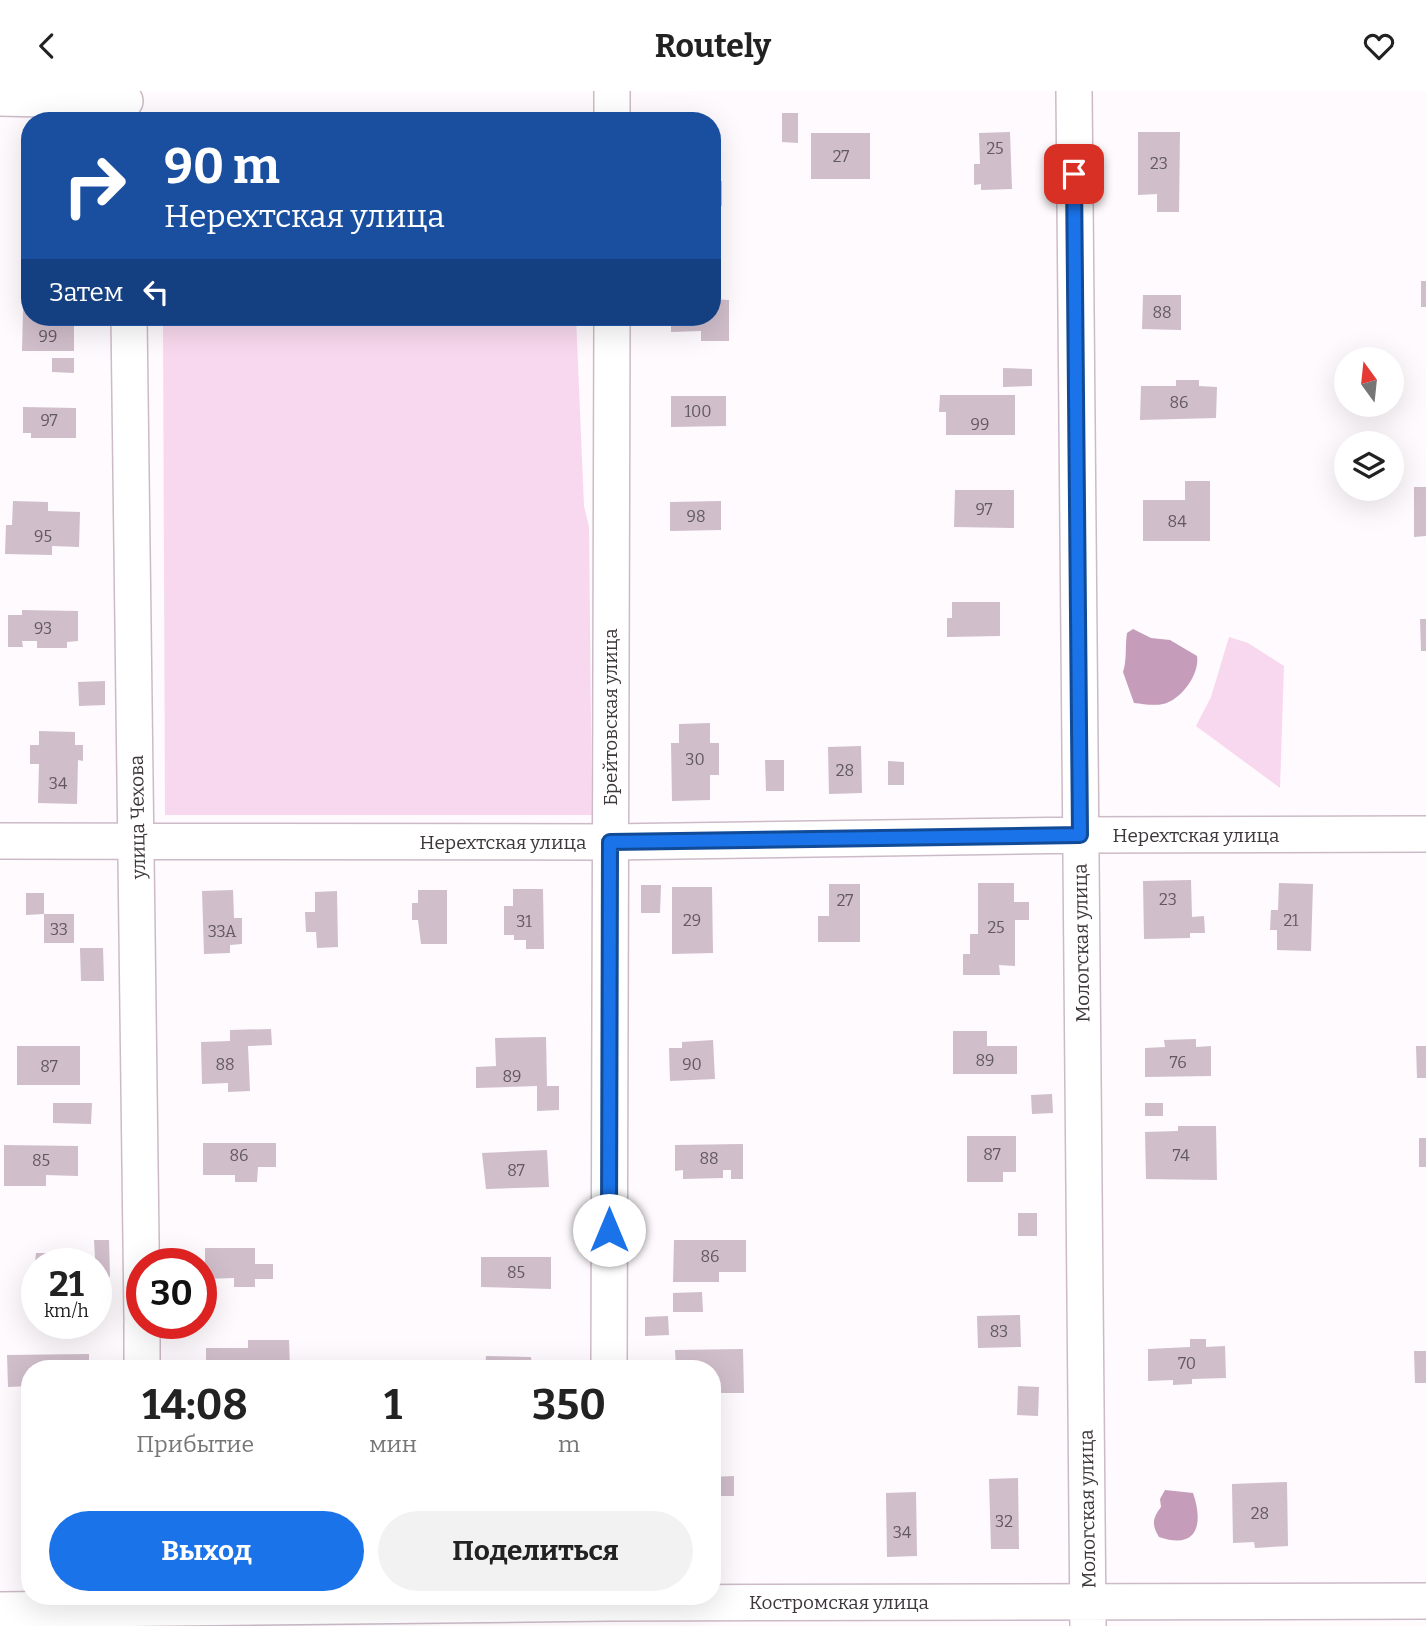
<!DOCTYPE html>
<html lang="ru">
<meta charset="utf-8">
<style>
:root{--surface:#fff;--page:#f2f2f2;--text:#222;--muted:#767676;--accent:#1a73e8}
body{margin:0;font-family:Bitter,serif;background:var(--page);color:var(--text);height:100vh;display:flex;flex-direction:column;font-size:26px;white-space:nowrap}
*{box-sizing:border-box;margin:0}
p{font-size:23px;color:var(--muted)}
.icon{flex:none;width:38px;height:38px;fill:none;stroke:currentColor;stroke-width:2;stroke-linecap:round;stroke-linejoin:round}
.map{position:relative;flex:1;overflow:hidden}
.drawer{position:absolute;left:21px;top:1269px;width:700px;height:245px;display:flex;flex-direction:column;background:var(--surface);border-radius:28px;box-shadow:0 7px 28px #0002}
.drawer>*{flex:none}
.guide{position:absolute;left:21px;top:21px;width:700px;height:214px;border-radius:28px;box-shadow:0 7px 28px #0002;background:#1a4fa0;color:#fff;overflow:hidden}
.needle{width:46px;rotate:345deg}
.controls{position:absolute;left:1334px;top:256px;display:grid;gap:14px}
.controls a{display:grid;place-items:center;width:70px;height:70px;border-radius:50%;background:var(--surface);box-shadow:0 7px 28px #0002;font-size:35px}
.speed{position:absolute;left:21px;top:1157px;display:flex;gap:14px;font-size:35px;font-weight:700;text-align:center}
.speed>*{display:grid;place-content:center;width:91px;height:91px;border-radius:50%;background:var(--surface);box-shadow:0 7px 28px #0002;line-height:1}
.speed small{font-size:18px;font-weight:400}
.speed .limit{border:10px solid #d22;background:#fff;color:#111}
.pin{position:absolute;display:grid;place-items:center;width:60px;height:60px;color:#fff;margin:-30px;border-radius:14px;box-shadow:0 4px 10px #0006}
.me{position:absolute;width:77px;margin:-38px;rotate:0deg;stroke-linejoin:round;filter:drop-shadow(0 0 5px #0008)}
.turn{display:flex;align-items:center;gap:24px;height:147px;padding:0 28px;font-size:32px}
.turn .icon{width:91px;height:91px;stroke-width:2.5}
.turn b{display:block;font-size:49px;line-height:60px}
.then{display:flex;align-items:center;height:66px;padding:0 28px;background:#0003;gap:14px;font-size:26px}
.eta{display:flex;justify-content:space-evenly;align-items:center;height:119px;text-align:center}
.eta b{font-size:42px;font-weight:700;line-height:49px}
.cta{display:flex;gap:14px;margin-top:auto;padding:14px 28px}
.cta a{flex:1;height:80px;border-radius:42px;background:var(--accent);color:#fff;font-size:28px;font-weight:700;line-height:80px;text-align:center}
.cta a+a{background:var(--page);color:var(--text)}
header{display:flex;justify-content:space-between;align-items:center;height:91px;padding:0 28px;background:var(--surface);font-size:32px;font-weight:700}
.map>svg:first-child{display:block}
.green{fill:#f8d8ee}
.water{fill:#c59cb9}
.building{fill:#d0becb}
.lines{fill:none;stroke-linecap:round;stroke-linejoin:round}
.minor-casing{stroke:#ccbbc7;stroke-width:38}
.minor{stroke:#fff;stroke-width:35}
.route-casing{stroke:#114b97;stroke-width:18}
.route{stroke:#1a73e8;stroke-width:12}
.labels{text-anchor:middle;stroke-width:5;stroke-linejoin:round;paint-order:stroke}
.number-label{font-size:16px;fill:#625960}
.street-label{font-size:19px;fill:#3e373c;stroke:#fff}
</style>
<header><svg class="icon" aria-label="back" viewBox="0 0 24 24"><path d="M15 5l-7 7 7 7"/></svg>Routely<svg class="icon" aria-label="heart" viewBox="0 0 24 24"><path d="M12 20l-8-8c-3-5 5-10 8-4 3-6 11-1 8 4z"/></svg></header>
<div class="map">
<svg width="1426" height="1535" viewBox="0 0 1426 1535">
<rect width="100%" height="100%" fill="#fefafd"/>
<path class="green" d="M163,226H576L584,415L589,436L592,724H165Z
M1229,546L1248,552L1284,575L1280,697L1196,635L1211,606Z"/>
<path class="water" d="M1133,538L1151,547L1170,549L1197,565C1200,583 1181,609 1163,613C1154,615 1143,613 1134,612L1123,581C1127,570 1125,555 1127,542Z
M1165,1399L1193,1402C1204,1434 1197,1459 1159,1446C1151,1433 1153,1427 1161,1416L1160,1408Z"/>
<path class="building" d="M782,22H798V52L782,51Z
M1010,41L1012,98L981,99V93L974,94V73H980L979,42Z
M1138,41H1180L1179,121H1157V103L1138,104Z
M811,42H870V88H811Z
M712,90H722V115L712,116Z
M1421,190H1426V216H1421Z
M1143,204H1181V239L1142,238Z
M712,208L729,209V250H701V240L671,241V226H712Z
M23,219H30V226H40V230H74V260H22Z
M52,267H74V282L52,281Z
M1003,277L1032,278V295L1003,296Z
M1176,289H1199V295L1217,296L1216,327L1140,329L1141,295H1176Z
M940,304H1015V344H946V321H939Z
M671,305H726V335L671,336Z
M23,316L76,317V347H31V342H23Z
M1185,390H1210V450H1143V409H1185Z
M1414,396H1426V445L1414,446Z
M955,399H1014V437L954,436Z
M13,410L48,411V420L80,421L79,456L52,455V464L5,463L6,434H12Z
M721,410V439L670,440V411Z
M952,511H1000V545L947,546V527H952Z
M22,519L78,520V550L67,551V557H37V550H22L23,556H8V524H22Z
M1420,528H1426V560H1421Z
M105,590V614L79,615L78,591Z
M710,632V652H719V684H710V709L672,710L671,652H679V633Z
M39,640L75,641V654H83V670L78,669L77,713L38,712L39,673H30V654H39Z
M861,655L862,702L829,703L828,656Z
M765,669H784V700H766Z
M888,670L904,671V694H888Z
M1191,789L1192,826L1204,825L1205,842H1190V847L1144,848L1143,790Z
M978,792H1014V811H1029V829H1015V875L999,874L1000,884H963V863H970V843H978Z
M1279,792L1313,793L1311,860L1277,859V839H1270L1271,819H1278Z
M829,793H860V851H818V825H829Z
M641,794H661L660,822H641Z
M672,796H712L713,862L672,863Z
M513,798H543L544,858H526V849H514V844H504V815H513Z
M233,799L234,827H242V853L230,854V862L204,863L202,800Z
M418,799H447V853H421L418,829H412V812H418Z
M337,800L338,856L317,857L316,841H306L305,821H315V801Z
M26,802H44V823L26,824Z
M44,823H74V852H44Z
M80,857H103L104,890H81Z
M271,938L272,954L248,955L250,1000L228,1001V992L202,993L201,951L230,950V939Z
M953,940H987V955H1017V983H953Z
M546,946L547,995H559V1019L537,1020V995L476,997V976L496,975L495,947Z
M1196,948V956L1211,955V985L1145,986V957L1165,956L1164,949Z
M713,949L715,988L670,990L669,957H682V951Z
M17,955H80V994H17Z
M1416,955H1426V987H1417Z
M1052,1003L1053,1022L1032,1023L1031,1004Z
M53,1012H92L91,1033L53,1032Z
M1145,1012H1163V1025H1145Z
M1178,1035H1216L1217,1089L1146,1088L1145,1041L1178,1040Z
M967,1045H1016V1081H1003V1091H967Z
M1419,1047H1426V1076H1419Z
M203,1052H276V1076H258L257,1091H235V1084H203Z
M743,1053V1088H731V1079H723V1087L683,1088V1079L675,1080V1054Z
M4,1054L78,1055V1085L46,1084V1095H4Z
M547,1059L549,1096L486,1098L482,1062Z
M1018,1122H1037V1145H1018Z
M94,1149H109L110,1186H96Z
M674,1149H746V1181H719V1191H673Z
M205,1157H255V1173H273V1188H255V1196H234V1187L205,1188Z
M36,1162H79V1172H35Z
M481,1166H551V1198L481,1196Z
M702,1201L703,1221H673V1202Z
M1020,1224L1021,1256L978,1257L977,1225Z
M668,1225L669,1244L645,1245V1226Z
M1190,1248H1206V1256L1225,1255L1226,1287L1192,1288V1293L1173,1294V1289L1148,1290V1258L1190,1256Z
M248,1249H289L290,1278H206V1257H248Z
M743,1258L744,1302H719V1294L712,1295V1278H676L675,1259Z
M1414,1260H1426V1292H1415Z
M89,1263V1278H30V1295L8,1296L7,1264Z
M486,1265L531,1266L532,1278H485Z
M1018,1295L1039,1296L1038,1325L1017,1324Z
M734,1385V1405H718L719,1424H712V1386Z
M1018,1387L1019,1458H991L989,1388Z
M1287,1391L1288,1455L1255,1457L1254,1451L1233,1452L1232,1393Z
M916,1401L917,1465L887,1466L886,1402Z"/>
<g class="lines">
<defs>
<path id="minor" d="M1074,0L1088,1535
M0,7L125,10
M612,30V0
M129,226L142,1227
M0,750L610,751L1080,744L1426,743
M142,1232V1278
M609,1278L612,226
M0,1519L608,1512L1426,1510"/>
</defs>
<use href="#minor" class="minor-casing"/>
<use href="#minor" class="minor"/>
</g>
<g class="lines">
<defs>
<path id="route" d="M609,1139L610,751L1080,744L1074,83"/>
</defs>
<use href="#route" class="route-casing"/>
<use href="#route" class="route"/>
</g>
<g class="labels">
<g class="number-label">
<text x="995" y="63">25</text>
<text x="841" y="71">27</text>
<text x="1159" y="78">23</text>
<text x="1162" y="227">88</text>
<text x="48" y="251">99</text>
<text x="1179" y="317">86</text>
<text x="698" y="326">100</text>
<text x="49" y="335">97</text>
<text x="980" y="339">99</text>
<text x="984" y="424">97</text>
<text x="696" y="431">98</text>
<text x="1177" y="436">84</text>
<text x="43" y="451">95</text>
<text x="43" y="543">93</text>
<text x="695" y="674">30</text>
<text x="845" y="685">28</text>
<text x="58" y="698">34</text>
<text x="1168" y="814">23</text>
<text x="845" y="815">27</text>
<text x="692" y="835">29</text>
<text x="1291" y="835">21</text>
<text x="524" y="836">31</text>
<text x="996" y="842">25</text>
<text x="59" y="844">33</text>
<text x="222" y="846">33А</text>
<text x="985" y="975">89</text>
<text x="1178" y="977">76</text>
<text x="225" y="979">88</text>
<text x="692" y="979">90</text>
<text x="49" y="981">87</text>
<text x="512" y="991">89</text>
<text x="992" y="1069">87</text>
<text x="239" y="1070">86</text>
<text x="1181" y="1070">74</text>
<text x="709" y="1073">88</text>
<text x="41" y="1075">85</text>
<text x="516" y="1085">87</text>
<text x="710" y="1171">86</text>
<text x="516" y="1187">85</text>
<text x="999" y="1246">83</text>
<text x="1187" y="1278">70</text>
<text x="1260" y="1428">28</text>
<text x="1004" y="1436">32</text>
<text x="902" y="1447">34</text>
</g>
<g class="street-label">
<text transform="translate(610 626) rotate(-90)" y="7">Брейтовская улица</text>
<text transform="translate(137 726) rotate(-91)" y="7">улица Чехова</text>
<text x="1196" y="751">Нерехтская улица</text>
<text x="503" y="758">Нерехтская улица</text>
<text transform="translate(1081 852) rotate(-91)" y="7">Мологская улица</text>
<text transform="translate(1087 1418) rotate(-91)" y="7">Мологская улица</text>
<text x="839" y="1518">Костромская улица</text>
</g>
</g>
</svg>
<div class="controls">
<a><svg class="needle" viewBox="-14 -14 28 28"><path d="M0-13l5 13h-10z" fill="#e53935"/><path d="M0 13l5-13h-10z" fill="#767676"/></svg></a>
<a><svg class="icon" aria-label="layers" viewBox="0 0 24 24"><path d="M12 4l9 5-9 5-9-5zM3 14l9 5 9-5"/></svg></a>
</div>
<div class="speed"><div>21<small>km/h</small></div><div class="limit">30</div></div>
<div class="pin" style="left:1074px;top:83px;background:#d93025"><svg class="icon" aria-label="arrive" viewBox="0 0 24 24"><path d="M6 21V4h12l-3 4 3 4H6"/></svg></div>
<svg class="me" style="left:609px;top:1139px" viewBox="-20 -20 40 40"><circle r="19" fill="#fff"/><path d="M0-13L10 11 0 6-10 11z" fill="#1a73e8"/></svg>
<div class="guide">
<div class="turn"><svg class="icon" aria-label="right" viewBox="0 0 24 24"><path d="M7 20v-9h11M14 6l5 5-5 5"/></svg><div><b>90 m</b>Нерехтская улица</div></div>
<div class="then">Затем<svg class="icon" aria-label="left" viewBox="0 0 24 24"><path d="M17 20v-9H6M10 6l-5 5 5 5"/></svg></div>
</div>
<section class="drawer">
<div class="eta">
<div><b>14:08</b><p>Прибытие</p></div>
<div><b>1</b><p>мин</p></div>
<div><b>350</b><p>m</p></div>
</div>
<div class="cta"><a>Выход</a><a>Поделиться</a></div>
</section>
</div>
